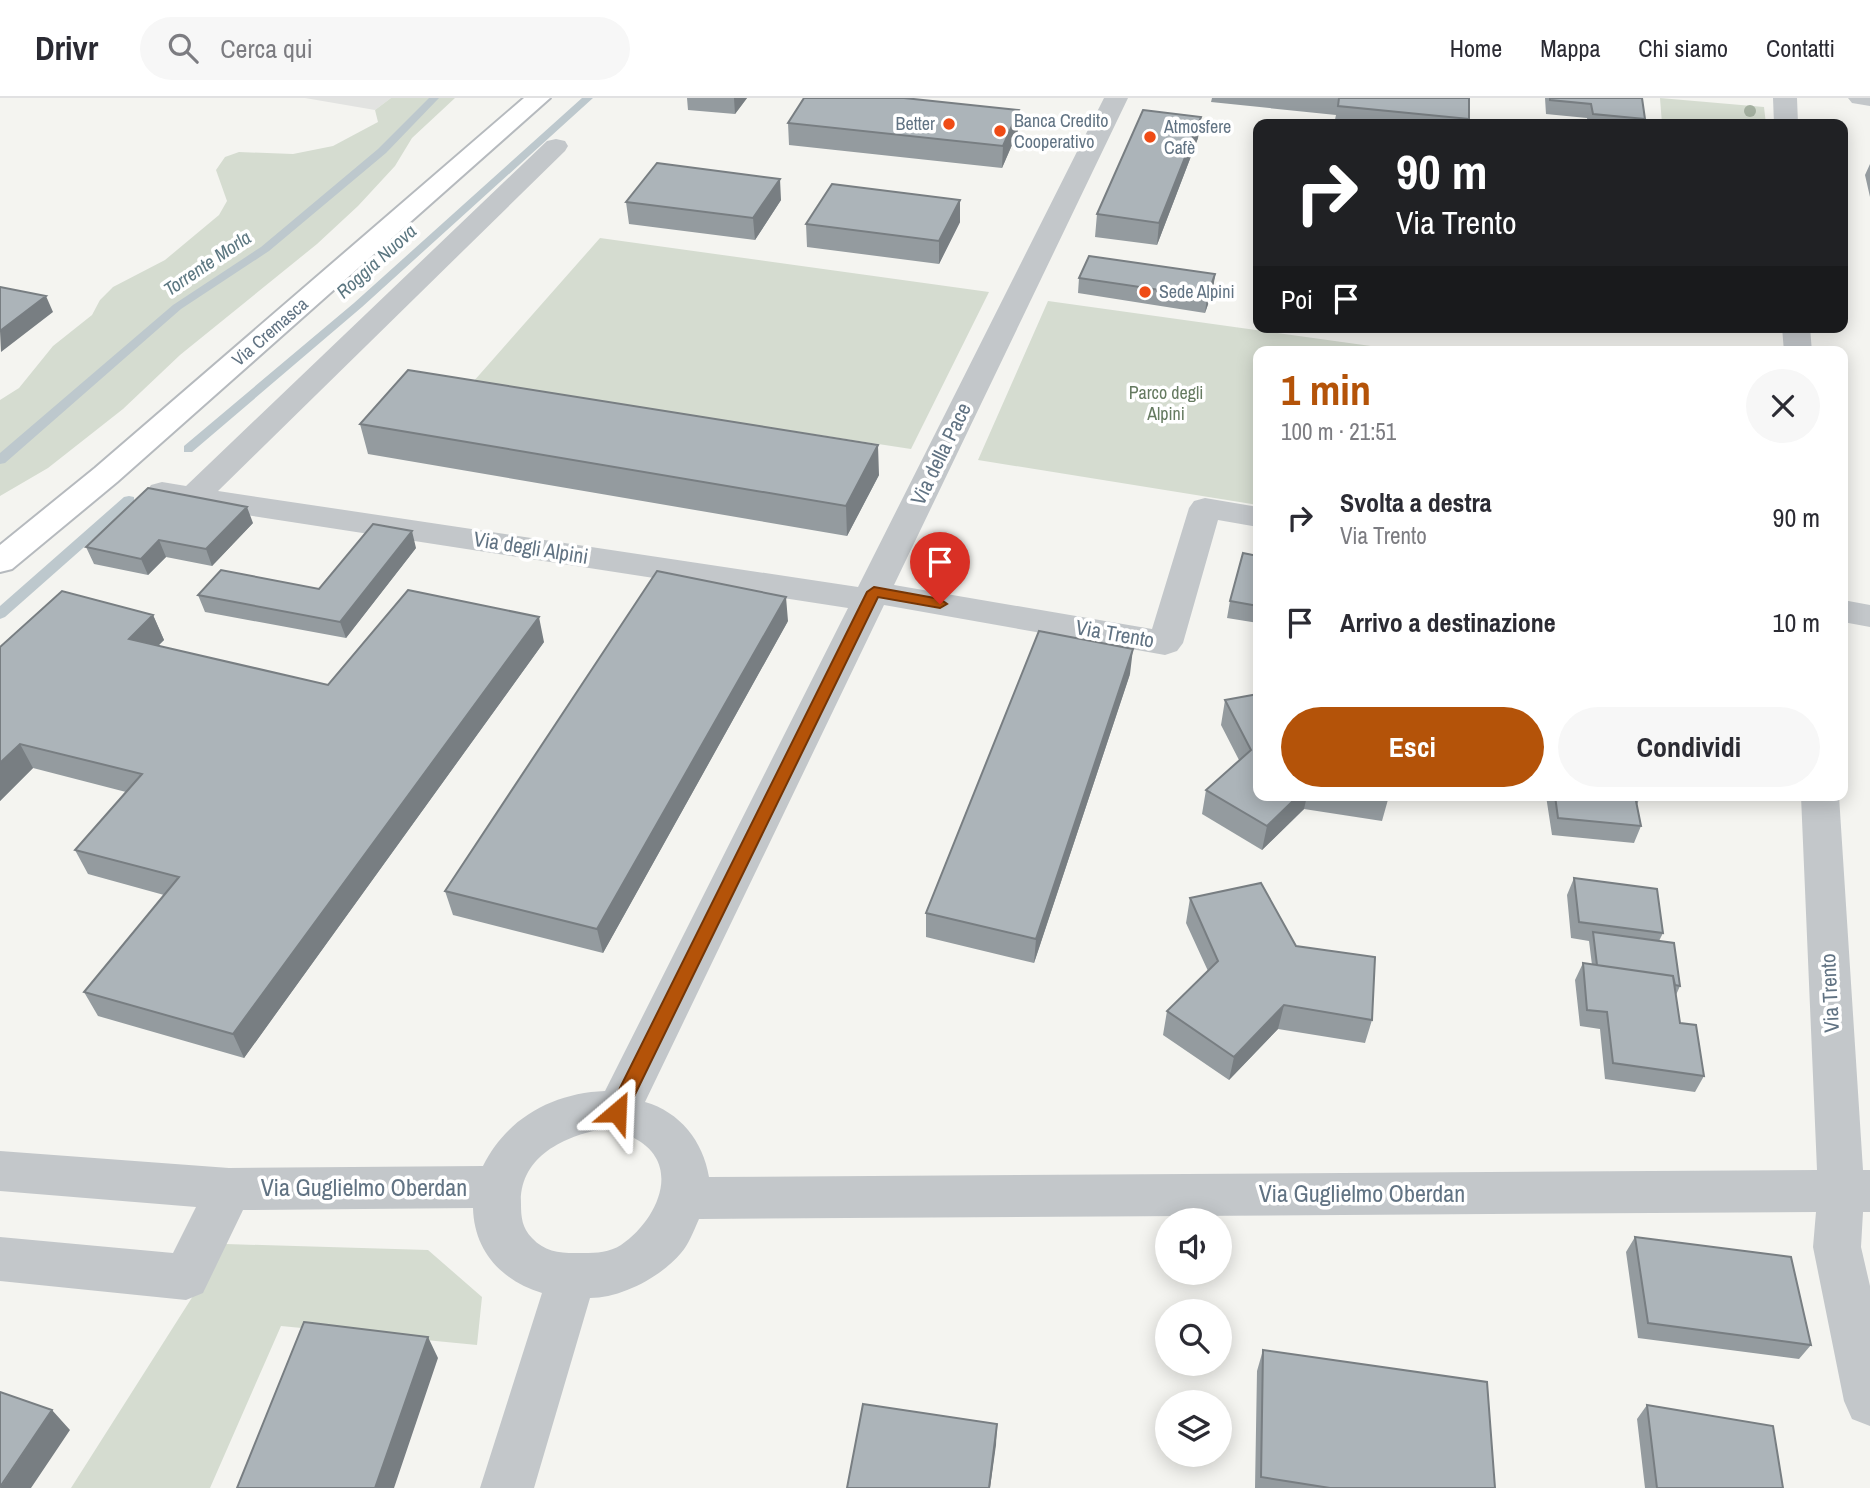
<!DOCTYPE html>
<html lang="it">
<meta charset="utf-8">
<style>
:root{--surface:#fff;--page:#f7f7f7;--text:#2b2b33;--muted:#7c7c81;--line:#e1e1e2;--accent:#b45309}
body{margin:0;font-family:"Archivo Narrow",sans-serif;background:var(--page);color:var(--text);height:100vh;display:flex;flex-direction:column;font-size:26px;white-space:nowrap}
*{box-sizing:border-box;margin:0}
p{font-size:23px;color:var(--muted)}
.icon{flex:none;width:38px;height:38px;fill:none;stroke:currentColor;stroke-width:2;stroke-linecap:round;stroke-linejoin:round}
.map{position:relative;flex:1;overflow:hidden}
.side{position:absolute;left:1253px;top:248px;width:595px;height:455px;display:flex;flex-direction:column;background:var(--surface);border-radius:14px;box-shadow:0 4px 18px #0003}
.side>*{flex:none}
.guide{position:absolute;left:1253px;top:21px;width:595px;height:214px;border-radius:14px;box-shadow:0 4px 18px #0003;background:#202124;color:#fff;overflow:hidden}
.fabs{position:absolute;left:1155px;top:1110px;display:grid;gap:14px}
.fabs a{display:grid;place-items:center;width:77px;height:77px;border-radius:50%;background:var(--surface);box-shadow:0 4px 18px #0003;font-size:35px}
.pin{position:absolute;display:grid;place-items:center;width:60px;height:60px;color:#fff;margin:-72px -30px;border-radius:50% 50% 50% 0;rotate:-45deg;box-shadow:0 0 7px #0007}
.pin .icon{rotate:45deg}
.me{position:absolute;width:77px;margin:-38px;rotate:26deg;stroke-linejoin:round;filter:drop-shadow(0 0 5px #0008)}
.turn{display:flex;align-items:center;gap:24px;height:147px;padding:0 28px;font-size:32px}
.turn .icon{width:91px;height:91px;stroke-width:2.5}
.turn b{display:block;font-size:49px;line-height:60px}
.then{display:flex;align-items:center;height:66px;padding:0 28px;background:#0003;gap:14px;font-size:26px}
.round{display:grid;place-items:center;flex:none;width:74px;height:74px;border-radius:37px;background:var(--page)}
.head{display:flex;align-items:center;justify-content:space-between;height:119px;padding:0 28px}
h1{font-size:42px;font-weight:800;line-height:52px;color:var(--accent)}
.primary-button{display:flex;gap:14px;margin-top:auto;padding:14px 28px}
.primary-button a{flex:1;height:80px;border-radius:42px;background:var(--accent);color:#fff;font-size:28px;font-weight:800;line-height:80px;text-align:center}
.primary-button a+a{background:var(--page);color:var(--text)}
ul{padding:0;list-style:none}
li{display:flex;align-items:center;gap:21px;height:105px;padding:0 28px}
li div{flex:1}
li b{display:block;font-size:26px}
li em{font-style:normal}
header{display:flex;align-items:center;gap:42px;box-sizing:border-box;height:98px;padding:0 35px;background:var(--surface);border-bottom:2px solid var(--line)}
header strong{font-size:33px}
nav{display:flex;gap:38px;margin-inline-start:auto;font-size:24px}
.search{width:490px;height:63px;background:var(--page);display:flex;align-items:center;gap:18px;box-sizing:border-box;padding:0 24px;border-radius:38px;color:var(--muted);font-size:26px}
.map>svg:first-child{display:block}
.built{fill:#e2e3e1}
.green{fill:#d5dcd0}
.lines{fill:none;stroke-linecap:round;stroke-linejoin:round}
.stream{fill:#bdc8cd;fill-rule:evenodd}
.major-casing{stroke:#b6babe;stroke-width:4}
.minor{fill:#c3c7ca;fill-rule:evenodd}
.major{fill:#fff;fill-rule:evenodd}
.tree{fill:#a5b1a1}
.wall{fill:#949b9f}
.shaded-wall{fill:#787e82}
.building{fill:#acb4b9;stroke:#787e82;stroke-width:2}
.route{fill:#b45309;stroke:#753606;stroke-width:2}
.poi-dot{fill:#ef4b15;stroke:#fff;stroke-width:2.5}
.labels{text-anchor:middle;stroke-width:7;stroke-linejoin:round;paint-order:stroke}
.far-poi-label{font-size:18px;fill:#617383;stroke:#fff;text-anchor:start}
.far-street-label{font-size:18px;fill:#617383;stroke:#fff}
.far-park-label{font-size:18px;fill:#657a60;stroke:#fff}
.far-water-label{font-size:19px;font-style:italic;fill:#5c7781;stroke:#fff}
.street-label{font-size:21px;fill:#617383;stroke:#fff}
.near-street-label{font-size:24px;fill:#617383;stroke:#fff}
</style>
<header>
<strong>Drivr</strong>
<div class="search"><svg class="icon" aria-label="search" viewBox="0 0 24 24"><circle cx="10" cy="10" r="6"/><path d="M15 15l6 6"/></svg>Cerca qui</div>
<nav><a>Home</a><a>Mappa</a><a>Chi siamo</a><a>Contatti</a></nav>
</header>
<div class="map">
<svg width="1870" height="1390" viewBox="0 0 1870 1390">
<rect width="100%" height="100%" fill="#f4f4f0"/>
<path class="built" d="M305,0H391L375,12Z"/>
<path class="green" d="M391,0H455L412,40L395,68L358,108L317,146L180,257L123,311L48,370L0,398V302L19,290L53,248L92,217L100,202L113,189L165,162L219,117L227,103L216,72L225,59L239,54L293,56L333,48L378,24L375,12Z
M1660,0L1764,9L1766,26H1662Z
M600,140L989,194L911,351L473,284Z
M1048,203L1414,254H1258V407L978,362Z
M226,1146L428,1152L482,1199L477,1247L281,1228L210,1390H71Z"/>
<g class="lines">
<path class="stream" d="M429,0H439L386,55L269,153L181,211L5,365L0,366V355L173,207L261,149L378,51Z
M582,0H593L362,209L192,354H184V348L354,205Z
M129,398L134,399V405L5,519L0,521V508L124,399Z"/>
<defs>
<path id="major" d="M524,0H550L117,384L12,471L0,474V447L95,370Z"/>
</defs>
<use href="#major" class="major-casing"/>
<path class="minor" d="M1104,0H1128L894,487L1152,531L1189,410L1194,403L1205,400L1258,409V429L1218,422L1183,545L1177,553L1165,557L884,507L645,1004C680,1014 703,1043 709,1079L1817,1072L1801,698H1839L1863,1072H1870V1114H1863L1861,1149L1870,1188V1328L1852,1321L1844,1303L1813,1149L1816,1114L699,1121C694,1132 689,1146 681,1155C661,1179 621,1200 590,1200L534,1390H480L542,1195C502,1183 474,1153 473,1110L243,1112L203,1195L186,1202L0,1183V1139L173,1155L196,1109L0,1093V1053L229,1070L483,1068C506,1021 552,995 605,993L848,510L162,404L151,401L146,394L151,387L162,384L186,388L547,43L556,41L565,43L568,48L565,53L218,393L858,489ZM603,1031C613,1034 625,1035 634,1040C684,1066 657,1123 621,1147C607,1156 591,1155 575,1155C558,1155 544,1153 532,1140C522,1130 521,1119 521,1106C519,1059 564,1038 603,1031Z
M1773,0H1797L1798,26H1774Z
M1848,0H1870V8L1852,5Z
M1782,229H1810L1812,254H1784Z
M1843,502L1870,507V529L1843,524Z"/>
<use href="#major" class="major"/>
</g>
<circle class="tree" cx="1750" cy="13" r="6"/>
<path class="wall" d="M687,0H747L735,16L688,12Z
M1212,0H1469V21L1467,26H1334L1336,17L1211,4Z
M1545,0H1642L1645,21L1643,26H1588L1587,20L1546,16Z
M1201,19L1198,40L1157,147L1095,139L1097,116Z
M788,25L1018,33L1002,70L789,47Z
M1870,66V99L1865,77Z
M781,102L755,142L629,126L626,104Z
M960,102V124L939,166L807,149L806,126Z
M1215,176L1213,192L1205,215L1078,195L1079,180Z
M360,326L879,377L847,438L368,356Z
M253,425L212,468L166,459L148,477L94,466L86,449Z
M416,450L346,540L205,514L198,497L319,491Z
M1258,458V525L1227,520L1230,503Z
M153,517L164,542L158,548L328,587L544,544L244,960L98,918L84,894L164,797L88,776L75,752L126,694L33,670L0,703V549Z
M788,523L603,855L453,817L445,793Z
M1130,576L1034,865L926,839V815Z
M1258,596V698H1389L1382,723L1304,711L1262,752L1202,716L1206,692L1239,662L1221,627L1225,602Z
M1546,698H1640L1637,707L1641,728L1634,745L1552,737Z
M1574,780L1663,835L1659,843L1680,888L1676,897L1680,925L1704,978L1695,994L1605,981L1600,931L1580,928L1575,882L1583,865L1592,867L1589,843L1571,840L1567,797Z
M1190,800L1296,848L1372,922L1365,945L1278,931L1229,982L1163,937L1167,913L1208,873L1186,825Z
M1635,1139L1811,1247L1799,1261L1638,1240L1626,1154Z
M1263,1252L1495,1390H1255L1257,1273Z
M1647,1307L1783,1390H1645L1637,1321Z"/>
<path class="shaded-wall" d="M734,0H747L735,16Z
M1019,12L1018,33L1002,70L1003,48Z
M1201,19L1198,40L1157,147L1159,125Z
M780,81L781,102L755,142L753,120Z
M960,102V124L939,166V143Z
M1215,176L1213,192L1205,215L1207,199Z
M46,198L53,214L1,254L0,233Z
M878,347L879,377L847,438L846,408Z
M247,409L253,425L212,468L206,451Z
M412,433L416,450L346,540L340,524Z
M159,442L166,459L148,477L141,461Z
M786,499L788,523L603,855L597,831Z
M153,517L164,542L140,565L129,541Z
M539,519L544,544L244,960L233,936Z
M1133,551L1130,576L1034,865L1036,841Z
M20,646L33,670L0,703V665Z
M1298,698H1307L1304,711L1262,752L1267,728Z
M1284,907L1278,931L1229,982L1234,959Z
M428,1239L438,1260L394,1390H375Z
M52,1312L70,1332L31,1390H0Z
M997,1326L996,1347L990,1390H989Z"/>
<path class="building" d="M804,0H904L1019,12L1003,48L788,25Z
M1339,0H1469V21L1338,8Z
M1550,0H1642L1645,21L1593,16L1591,6L1550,2Z
M1143,12L1201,19L1159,125L1097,116Z
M657,65L780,81L753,120L626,104Z
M832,86L960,102L939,143L806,126Z
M1089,158L1215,176L1207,199L1079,180Z
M0,189L46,198L0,233Z
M408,272L878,347L846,408L360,326Z
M148,390L247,409L206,451L159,442L141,461L86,449Z
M373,426L412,433L340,524L198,497L221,472L319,491Z
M1243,455L1258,458V508L1230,503Z
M657,473L786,499L597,831L445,793Z
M408,492L539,519L233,936L84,894L179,779L75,752L142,676L20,646L0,665V549L62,493L153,517L129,541L328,587Z
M1039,533L1133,551L1036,841L926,815Z
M1258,596V698H1298L1267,728L1206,692L1251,652L1225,602Z
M1555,698H1635L1641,728L1558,720Z
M1574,780L1657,791L1663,835L1579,824Z
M1261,785L1296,848L1375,859L1372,922L1284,907L1234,959L1167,913L1218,863L1190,800Z
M1593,834L1674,845L1680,888L1675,887L1673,878L1597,867Z
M1583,865L1673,878L1680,925L1696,927L1704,978L1613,965L1607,914L1587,912Z
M1635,1139L1791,1159L1811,1247L1648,1225Z
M304,1224L428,1239L375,1390H237Z
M1263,1252L1487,1284L1495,1390H1330L1261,1379Z
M0,1294L52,1312L0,1389Z
M863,1306L997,1326L989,1390H847Z
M1647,1307L1773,1328L1783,1390H1657Z"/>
<path class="route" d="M874,489L940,501L947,506L940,510L878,499L624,1019L617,1022L611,1019L608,1014L611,1008L867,494Z"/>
<g class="poi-dot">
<circle cx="949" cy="26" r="7"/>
<circle cx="1000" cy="33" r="7"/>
<circle cx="1150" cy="39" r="7"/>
<circle cx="1145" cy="194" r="7"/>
</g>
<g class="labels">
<g class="far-poi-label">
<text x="1014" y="29">Banca Credito<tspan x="1014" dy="21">Cooperativo</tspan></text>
<text x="935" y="32" text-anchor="end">Better</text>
<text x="1164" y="35">Atmosfere<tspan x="1164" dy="21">Cafè</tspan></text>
<text x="1159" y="200">Sede Alpini</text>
</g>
<g class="far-street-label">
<text transform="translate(270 234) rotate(-41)" y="6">Via Cremasca</text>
</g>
<g class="far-park-label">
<text x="1166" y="301">Parco degli<tspan x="1166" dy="21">Alpini</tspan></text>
</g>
<g class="far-water-label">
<text transform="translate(376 163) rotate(-42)" y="7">Roggia Nuova</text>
<text transform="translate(207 165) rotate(-34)" y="7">Torrente Morla</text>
</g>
<g class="street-label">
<text transform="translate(941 356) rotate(-64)" y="7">Via della Pace</text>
<text transform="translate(531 450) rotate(9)" y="7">Via degli Alpini</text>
<text transform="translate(1115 536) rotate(10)" y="7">Via Trento</text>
<text transform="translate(1830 895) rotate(-93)" y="7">Via Trento</text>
</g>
<g class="near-street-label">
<text x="364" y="1098">Via Guglielmo Oberdan</text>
<text x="1362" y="1104">Via Guglielmo Oberdan</text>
</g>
</g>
</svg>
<div class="fabs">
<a><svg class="icon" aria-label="sound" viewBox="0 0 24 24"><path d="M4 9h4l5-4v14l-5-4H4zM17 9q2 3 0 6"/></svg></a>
<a><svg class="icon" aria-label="search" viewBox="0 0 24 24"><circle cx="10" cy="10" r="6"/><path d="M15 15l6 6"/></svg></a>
<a><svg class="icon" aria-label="layers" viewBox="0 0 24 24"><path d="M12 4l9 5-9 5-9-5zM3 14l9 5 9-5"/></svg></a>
</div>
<div class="pin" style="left:940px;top:506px;background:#d93025"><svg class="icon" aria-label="arrive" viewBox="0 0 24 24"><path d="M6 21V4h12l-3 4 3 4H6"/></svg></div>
<svg class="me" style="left:617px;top:1014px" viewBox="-20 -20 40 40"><path d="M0-17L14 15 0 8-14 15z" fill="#b45309" stroke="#fff" stroke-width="4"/></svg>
<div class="guide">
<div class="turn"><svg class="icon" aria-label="right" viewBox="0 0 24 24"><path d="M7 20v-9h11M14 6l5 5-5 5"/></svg><div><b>90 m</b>Via Trento</div></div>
<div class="then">Poi<svg class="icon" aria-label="arrive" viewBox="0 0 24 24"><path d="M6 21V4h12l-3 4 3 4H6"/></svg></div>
</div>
<section class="side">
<div class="head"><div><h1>1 min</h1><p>100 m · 21:51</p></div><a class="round"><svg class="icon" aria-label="close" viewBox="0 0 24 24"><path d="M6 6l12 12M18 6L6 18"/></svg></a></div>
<ul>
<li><svg class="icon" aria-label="right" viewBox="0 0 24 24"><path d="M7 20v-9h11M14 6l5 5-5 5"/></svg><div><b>Svolta a destra</b><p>Via Trento</p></div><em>90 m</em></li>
<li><svg class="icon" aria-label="arrive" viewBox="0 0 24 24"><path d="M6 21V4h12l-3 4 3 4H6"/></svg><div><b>Arrivo a destinazione</b></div><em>10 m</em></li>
</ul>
<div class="primary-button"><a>Esci</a><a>Condividi</a></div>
</section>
</div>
